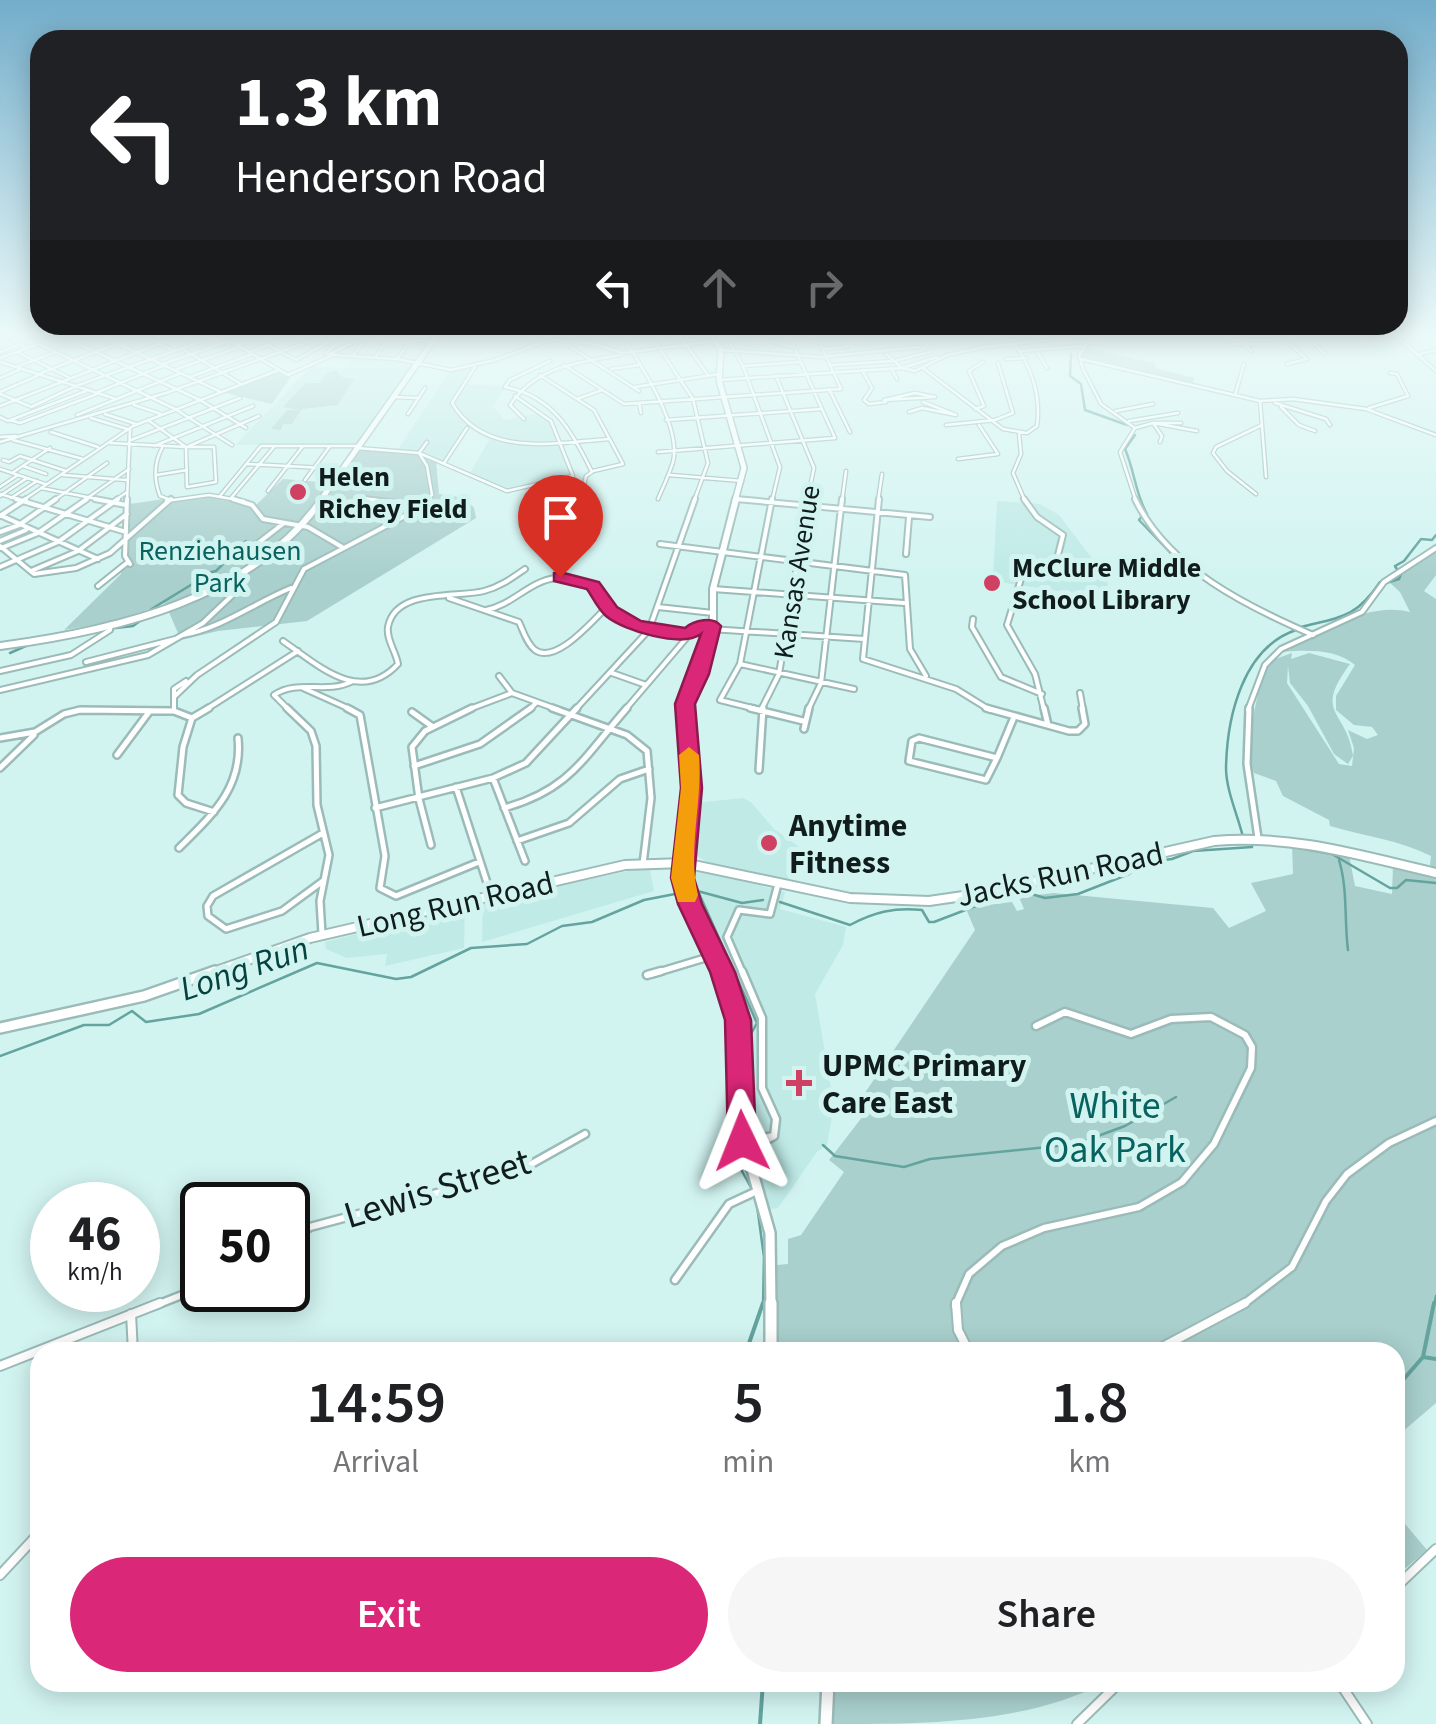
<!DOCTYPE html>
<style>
:root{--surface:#fff;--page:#f6f6f6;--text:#202124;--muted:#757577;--accent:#db2777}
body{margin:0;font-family:"Source Sans 3",sans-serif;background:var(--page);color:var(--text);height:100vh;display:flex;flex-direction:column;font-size:38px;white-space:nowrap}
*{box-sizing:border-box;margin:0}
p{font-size:32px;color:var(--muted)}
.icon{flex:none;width:55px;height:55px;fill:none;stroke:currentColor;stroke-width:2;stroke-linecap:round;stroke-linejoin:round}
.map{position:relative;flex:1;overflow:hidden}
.sheet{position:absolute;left:30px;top:1342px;width:1375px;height:350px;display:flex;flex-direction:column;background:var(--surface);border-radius:30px;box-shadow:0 5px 25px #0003}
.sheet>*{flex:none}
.hud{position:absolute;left:30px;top:30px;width:1378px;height:305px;border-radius:30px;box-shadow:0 5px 25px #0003;background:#202124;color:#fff;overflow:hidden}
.speed{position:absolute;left:30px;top:1182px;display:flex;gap:20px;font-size:50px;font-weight:700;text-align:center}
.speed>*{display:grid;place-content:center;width:130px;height:130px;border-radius:50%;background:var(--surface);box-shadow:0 5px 25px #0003;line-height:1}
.speed small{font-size:25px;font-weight:400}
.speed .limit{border:5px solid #111;border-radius:15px;background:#fff;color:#111}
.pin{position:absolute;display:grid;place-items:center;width:85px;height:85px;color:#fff;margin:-102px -42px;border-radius:50% 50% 50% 0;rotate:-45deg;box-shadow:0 0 10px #0007}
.pin .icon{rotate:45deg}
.me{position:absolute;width:110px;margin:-55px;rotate:358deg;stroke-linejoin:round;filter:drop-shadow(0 0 8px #0008)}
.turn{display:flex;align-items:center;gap:35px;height:210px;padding:0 40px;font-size:45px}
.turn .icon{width:130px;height:130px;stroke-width:2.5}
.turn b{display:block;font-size:70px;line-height:85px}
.lanes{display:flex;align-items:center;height:95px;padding:0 40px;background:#0003;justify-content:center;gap:50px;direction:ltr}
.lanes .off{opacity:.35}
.eta{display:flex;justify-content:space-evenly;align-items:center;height:170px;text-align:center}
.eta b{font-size:60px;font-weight:600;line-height:70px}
.cta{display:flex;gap:20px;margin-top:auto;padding:20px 40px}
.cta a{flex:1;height:115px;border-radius:60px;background:var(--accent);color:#fff;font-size:40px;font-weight:600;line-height:115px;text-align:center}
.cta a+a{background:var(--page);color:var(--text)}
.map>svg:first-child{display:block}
.built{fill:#bfeae6}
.green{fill:#a9d0cd}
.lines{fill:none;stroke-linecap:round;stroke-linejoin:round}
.stream-far1{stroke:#64a39e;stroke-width:2.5}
.stream{stroke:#64a39e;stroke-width:4}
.minor-far4-casing{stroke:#9bbbb8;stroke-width:5}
.minor-far3-casing{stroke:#9bbbb8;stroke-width:8}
.minor-far2-casing{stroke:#9bbbb8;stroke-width:10}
.minor-far1-casing{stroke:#9bbbb8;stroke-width:11}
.minor-casing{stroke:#9bbbb8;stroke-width:12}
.major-far4-casing{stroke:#9bbbb8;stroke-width:8}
.major-far3-casing{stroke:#9bbbb8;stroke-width:10}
.major-far2-casing{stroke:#9bbbb8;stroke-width:12}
.major-far1-casing{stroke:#9bbbb8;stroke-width:14}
.major-casing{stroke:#9bbbb8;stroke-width:16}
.minor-far4{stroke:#fff;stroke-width:2.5}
.minor-far3{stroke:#fff;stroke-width:4}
.minor-far2{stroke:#fff;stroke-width:5}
.minor-far1{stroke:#fff;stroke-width:6}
.minor{stroke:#fff;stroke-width:8}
.major-far4{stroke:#fff;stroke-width:5}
.major-far3{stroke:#fff;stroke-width:6}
.major-far2{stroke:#fff;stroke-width:8}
.major-far1{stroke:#fff;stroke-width:9}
.major{stroke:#fff;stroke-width:11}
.route{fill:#db2777;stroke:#8e194d;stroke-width:2.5}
.slow{fill:#f59e0b}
.poi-dot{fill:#cf4063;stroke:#d2f4f1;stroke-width:4}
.labels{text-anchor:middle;stroke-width:10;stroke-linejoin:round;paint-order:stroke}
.far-poi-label{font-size:28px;font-weight:bold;fill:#101d1c;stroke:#d2f4f1;text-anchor:start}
.far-park-label{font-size:28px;fill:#086360;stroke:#d2f4f1}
.far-street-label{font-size:28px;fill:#101d1c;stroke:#d2f4f1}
.poi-label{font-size:32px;font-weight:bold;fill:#101d1c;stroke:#d2f4f1;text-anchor:start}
.street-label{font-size:32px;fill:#101d1c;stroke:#d2f4f1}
.water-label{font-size:35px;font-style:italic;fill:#04423f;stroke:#d2f4f1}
.near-park-label{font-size:38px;fill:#086360;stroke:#d2f4f1}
.near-street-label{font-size:38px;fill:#101d1c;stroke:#d2f4f1}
</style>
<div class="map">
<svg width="1436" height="1724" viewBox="0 0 1436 1724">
<rect width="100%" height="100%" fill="#d2f4f1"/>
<path class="built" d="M354,356L415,364L358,444L235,445L312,366L345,368Z
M476,365L465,384L505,387L493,407L505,420L539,413L551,421L573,476L507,491L483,482L469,475L489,440L468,428L444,463L398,449L451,370Z
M997,501L1040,504L1059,515L1107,578L1109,599L993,581Z
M743,798L751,802L774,829L805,851L786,882L709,863L693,854L690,847L695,803Z
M638,869L650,870L654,891L482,942L483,902Z
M696,869L785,892L780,909L846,927L843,945L815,994L834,1105L827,1145L817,1152L778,1208L770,1209L749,1156L743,1118L744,1028L729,980L694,907L687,877L688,871Z
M465,906L464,948L385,966L387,954L347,958L326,949L325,942Z"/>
<path class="green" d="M1085,347L1156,364L1155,368L1195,378L1192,384L1082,358Z
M336,370L342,377L354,379L338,405L302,409L292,424H283L281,430L271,429L287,410H300L283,407L306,383H320L326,373Z
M277,371L290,378L272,404L222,392Z
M358,449L407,451L436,461L439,494L465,498L474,508L476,518L307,621L218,631L181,640L165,603L116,621L64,630L121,574L128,542V504C166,500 220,485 253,508L283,479L334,483Z
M1436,551V575L1424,591L1436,599V869L1430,865L1431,856C1399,840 1364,836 1330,826L1329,820L1283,796L1276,781L1254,773C1244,747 1257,686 1270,661L1292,653L1291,659L1309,653L1350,664C1312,715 1347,709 1353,756L1348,764L1334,754L1308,706L1290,683L1288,666L1287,683L1339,764L1352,766L1354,748L1348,730L1367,739L1378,735L1372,727L1354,725L1336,710V696L1355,665C1336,648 1303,650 1279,652C1316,633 1368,601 1410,612L1400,592L1389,582Z
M1292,844L1349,855L1355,886L1392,894L1393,865L1436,875V1403L1395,1438V1352H777V1265L788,1264V1239L801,1235L844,1172L829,1160L863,1116L854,1109L975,930L964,904L977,901L980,906L1012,902L1017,911L1024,909L1019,897L1054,893L1213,908L1229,928L1266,911L1251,883L1293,874Z
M1395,1512L1427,1550L1395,1577Z
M833,1683H1104C1024,1724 925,1724 832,1724Z"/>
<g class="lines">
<path class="stream-far1" d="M1071,354L1070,376L1081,384L1085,410L1127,425
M1135,435L1125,449C1135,472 1135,493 1147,514
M1142,516L1139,520L1185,568L1227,594
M1398,571L1395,566L1404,561L1421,539L1432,540L1436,535
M1386,583L1399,579L1401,574
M150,610L194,583L195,576L216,571L246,541
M1301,627C1341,617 1356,618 1380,582
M116,628L133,626L147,616
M10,653L28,645
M1243,837C1238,816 1226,790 1226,768C1227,716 1243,648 1296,630
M1269,844L1286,846
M1294,847L1332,854L1390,888H1397L1406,880L1436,883
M1339,860C1348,890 1344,919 1348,950
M690,889L742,903L763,900
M697,889L757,1023L752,1032L743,1035
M780,902L850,925C874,912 895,907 922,910L929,922H934L1018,890L1045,898L1078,894L1129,874L1140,863L1172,859L1193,851L1252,847V843
M735,1037L726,1125L733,1155L753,1191
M0,1056L84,1025H109L132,1011L146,1022L199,1014L317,963L396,979L411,977L471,948L527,944L562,926L592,922L644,900L680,893
M823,1145L835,1156L904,1167L930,1159L1076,1144L1125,1126L1176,1097
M756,1198L764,1257L763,1306
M1434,1306L1436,1296"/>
<path class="stream" d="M324,1352H356
M746,1352L763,1303
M1423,1357L1436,1359
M1395,1389L1423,1357L1434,1303
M760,1724L763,1682"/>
<defs>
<path id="minor-far4" d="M2,334L26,347
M35,334H47
M97,334L221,392
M141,334L174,351
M218,334L288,375L333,355L397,359L451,370L495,360L552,339L594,344L623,353L715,341
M621,334C640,364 682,426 673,462C669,475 663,487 658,499
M650,334L693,399L708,463L694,501
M678,334L708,375
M725,334L743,366L780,467L772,501
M742,334L793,347
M784,334L820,343
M845,334L857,337
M1234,334L1251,351
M1278,334L1307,359L1287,364
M1303,334L1325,354
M1366,334L1393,336
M1394,334L1436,371
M593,335L598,334
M61,336L200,400L246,428
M1092,336L1079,355L1083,369L1101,404L1135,428L1120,452L1136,501
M363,337L433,341
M560,340L639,391
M78,343L99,336
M1233,344H1277
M121,345L147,336
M237,345L266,334
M268,345L296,360L343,334
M181,348L241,384
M825,349L847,347L839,334
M721,350L821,357L919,347
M1021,351L1082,346
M1037,351L1047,368
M0,352L21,344
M17,352L68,377
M249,352L296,334
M326,353L336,344
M886,354L902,368L915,371L947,355L985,347L1101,334
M328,355L362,338
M353,355L367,338
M1417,355L1436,350
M376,356L392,334
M0,358L39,344L175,409L232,445
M397,359L415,334
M1006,359L1026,358
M1081,359L1260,401L1293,399L1366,409L1436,435
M550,361L510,380L505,387C553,396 572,431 592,472L586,476L583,490L587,499
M0,362L116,399
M163,364L229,341
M564,365L624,404L841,389L816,334
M831,365L894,361L930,352
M743,366L800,362
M16,367L56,352
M475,367L452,403C484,458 555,443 609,439
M891,368L897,379
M177,369L240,347
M611,369L640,365
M924,369L1003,429L1027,433L1037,426C1041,396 1033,370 1015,345
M862,370L872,388L864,400L869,404L886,402
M41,373L114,345
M540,375L594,410L623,464L593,471
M776,376L814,468L807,501
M190,377L252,354
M0,378L19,370
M719,380L902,368L937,357
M635,387L719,374
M829,389L850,432
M0,392L37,376
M98,392L165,365
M915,393L935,397L884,400Z
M0,394L29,406
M1235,395L1244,364
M394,397L419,398
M577,399L602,390
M1260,401L1266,477
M639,403L641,413
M1275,403L1326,419L1330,425
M134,405L161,414
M0,406L184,334
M31,407L76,386L219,335
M1281,407L1299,425L1315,431
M1369,408L1408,396L1397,374L1390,373
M975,409L984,406L969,371L983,362
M1116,411L1153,404
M909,412L922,408L956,415L923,402
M105,414L136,424
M408,414L425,388
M77,415L181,373
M0,417L8,421L86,391
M91,418L127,429
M524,419L510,405C537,366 576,363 620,355
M10,420L20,423L97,394
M148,420L186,447
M666,420L821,409
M1129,421L1178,413
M946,425L995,420L1013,413L998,363
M1135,428L1153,423L1197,431
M51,432L98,447
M1019,434L1021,454L1013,473L1025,501
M0,437L16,436
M13,440L83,459
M131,440L240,398
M0,442L166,393L330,334
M1160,442L1162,436L1153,423H1181
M110,443L186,447
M154,446L253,406
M189,446L259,416
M186,447H214L216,482L187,487Z
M162,448C154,463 154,480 160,496L168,499
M357,448L419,453L507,491L573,476L551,421L515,396
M658,452L835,438L789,336
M958,459L998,454L979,425
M3,460L9,462L20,456L66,471
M444,463L467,428
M247,464L342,469
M23,466L46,474
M0,469L45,484
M12,473L50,448
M63,475L127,480
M157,475L187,470
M670,475L742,481
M305,480L330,446
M0,487L18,475
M41,488L107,501
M268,491L303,446
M0,494L24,501
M1256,494L1227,471L1213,453L1216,447L1262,425
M0,496L27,478
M220,496L261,446H358
M11,498L37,481
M231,498L274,447
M358,498L383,501
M736,499L760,501
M22,501L133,426L279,370
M53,501L107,463
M83,501L129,469
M114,501L127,492
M127,501L130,429
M166,501L209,495L244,501
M425,501L432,495L427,466L419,453L427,442
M842,501L846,471
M878,501L882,474"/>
<path id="minor-far3" d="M16,499L126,532
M95,499L126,505
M127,499L125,556L130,564
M233,499L252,505L263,519L308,527L342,547
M364,499L421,506
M736,499L930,517
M879,499L863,659L956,689L990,710
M1024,499L1037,517L1063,535L1056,563L1024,569L1007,625L1035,674L1044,710
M1135,499C1168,568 1246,606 1313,635
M0,515L98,559
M0,516L26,499
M0,532L19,525L56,499
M0,541L26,530
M660,544L905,575L910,649L926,676
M0,546L34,574L76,568L110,553L171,499
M253,547L284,523
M1,548L38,533L87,499
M906,554L909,517
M0,567L58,542L118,499
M31,571L78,551L127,514
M98,586L128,562
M713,589L904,603
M449,598L519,622C523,631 527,644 535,650C556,665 593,620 607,607
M658,607L713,613
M486,610C513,605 529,581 556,578C591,574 601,607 627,621C645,632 667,632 688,634
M973,619L972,627L1001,677L1042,694
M183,635C222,628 254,603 291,588
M283,641C319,666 360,705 398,664C396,652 386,639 388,627C395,588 457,598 484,591C500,587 512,578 525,569
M86,662L175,639
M740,664L854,689
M0,671L71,655L110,630L111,624
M612,673L646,685
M499,676L512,693
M303,688L352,710
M0,690L148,655L203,623L243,585L230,577
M1080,693L1083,710
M175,696L197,675L276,622L304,569L403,517L428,499
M80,710H86
M174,710V689L186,681
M205,710L298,651
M289,710L274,695C297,679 326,694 351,682
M467,710L512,693L559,710
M529,710L536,703
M575,710L649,630L695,499
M625,710L695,628L864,639
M760,710L720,700L740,664L772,499
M761,710L779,674L808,499
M808,710L821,683L842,499
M1248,710L1265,665L1281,649L1362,612L1384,582L1436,548"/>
<path id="minor-far2" d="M209,708L192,718L183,747L178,795L186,803L214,812
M287,708L311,731L316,746L317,805L329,855L320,901L322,934
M347,708L360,715L385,856L380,888L396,896L479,862
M552,708L627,735L647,751L651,798L643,864
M750,708L803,721
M986,708L1069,731H1078L1085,724L1082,708
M1044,708L1048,725
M1249,708L1247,764L1258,838
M412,712L433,727
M804,729L809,708
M0,738L35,732L64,714L80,710L174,711L192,718
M919,738L997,758L986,780L909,761L912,741Z
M117,755L149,712
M997,758L1014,717
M414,766L480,744L531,708
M0,768L34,735
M759,770L763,708
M493,778L525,861
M456,787L491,895
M375,808L493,778L526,763L577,708
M504,808C570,790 584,757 627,708
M323,833L213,896L207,906L208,916L226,929L282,911L323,881
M517,841L569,823L620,779L649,769
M431,845L419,799L412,747L425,731L472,708
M179,848C212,815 243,788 238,738
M652,974L715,955
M743,974L727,937L739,910L770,914L778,884"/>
<path id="minor-far1" d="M742,971L762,1018V1088L776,1119L774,1136
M647,975L661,971
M743,1141L774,1136
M747,1150L774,1136
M288,1241L310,1227L519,1171L585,1134
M675,1280L729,1204L759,1190
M154,1306L202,1287
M955,1306L969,1274L1002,1246L1044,1228L1139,1207L1182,1182L1214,1144L1251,1068L1252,1047L1245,1035L1211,1017L1171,1019L1131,1034L1065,1012L1036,1026
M1241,1306L1292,1267L1326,1201L1347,1174L1389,1143L1436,1121"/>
<path id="minor" d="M956,1303L958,1330L969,1352
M131,1314L133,1352
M1153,1352L1245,1303
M0,1366L160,1303
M0,1575L40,1532
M1395,1588L1436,1549
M1339,1682L1367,1724
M1077,1724L1120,1682"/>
<path id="major-far4" d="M710,334L721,350L719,380L744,468L735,501
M320,501L438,334"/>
<path id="major-far3" d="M0,646C114,631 253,599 322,499
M686,710L713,623V589L736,499"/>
<path id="major-far2" d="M685,708L692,788L682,879L690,905L723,974
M208,974L310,938L625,865L684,863L850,898L929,901L984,893L1214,841C1291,834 1362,856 1436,873"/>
<path id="major-far1" d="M723,971L738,1020L740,1127L770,1233L771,1306
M0,1028L144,996L215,971"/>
<path id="major" d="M771,1303V1352
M826,1724L828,1682"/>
</defs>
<use href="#minor-far4" class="minor-far4-casing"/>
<use href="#minor-far3" class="minor-far3-casing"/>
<use href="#minor-far2" class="minor-far2-casing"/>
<use href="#minor-far1" class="minor-far1-casing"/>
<use href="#minor" class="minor-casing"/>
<use href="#major-far4" class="major-far4-casing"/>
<use href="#major-far3" class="major-far3-casing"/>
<use href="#major-far2" class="major-far2-casing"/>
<use href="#major-far1" class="major-far1-casing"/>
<use href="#major" class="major-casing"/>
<use href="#minor-far4" class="minor-far4"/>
<use href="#minor-far3" class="minor-far3"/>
<use href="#minor-far2" class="minor-far2"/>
<use href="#minor-far1" class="minor-far1"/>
<use href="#minor" class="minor"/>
<use href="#major-far4" class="major-far4"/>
<use href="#major-far3" class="major-far3"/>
<use href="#major-far2" class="major-far2"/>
<use href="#major-far1" class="major-far1"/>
<use href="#major" class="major"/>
</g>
<linearGradient id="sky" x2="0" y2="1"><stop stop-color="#73adca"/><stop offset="0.58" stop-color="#ebfaf9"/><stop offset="1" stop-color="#ebfaf9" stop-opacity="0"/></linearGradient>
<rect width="1436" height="576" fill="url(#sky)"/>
<path class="route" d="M560,572L599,582L617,607L641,621L685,628C694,620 713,616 721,626L709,674L695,704L702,788L694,878L702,904L735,972L751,1020L756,1141L752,1151L742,1155L732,1151L728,1141L725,1020L710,972L678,904L671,878L681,788L675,704L701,634C682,648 624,631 606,616C598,609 593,598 587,589L554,581V573Z"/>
<path class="slow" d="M689,747L699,755C703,800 687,851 698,895L695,902H678L671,878L681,788L679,755Z"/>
<g class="poi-dot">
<circle cx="298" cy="492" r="10"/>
<circle cx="992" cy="583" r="10"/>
<circle cx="769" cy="843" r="10"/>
<path d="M794 1068h10v10h10v10h-10v10h-10v-10h-10v-10h10z"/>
</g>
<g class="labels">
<g class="far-poi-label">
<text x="318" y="486">Helen<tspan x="318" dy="32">Richey Field</tspan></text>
<text x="1012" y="577">McClure Middle<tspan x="1012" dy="32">School Library</tspan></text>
</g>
<g class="far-park-label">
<text x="220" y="560">Renziehausen<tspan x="220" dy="32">Park</tspan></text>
</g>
<g class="far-street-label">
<text transform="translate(796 572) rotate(-81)" y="10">Kansas Avenue</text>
</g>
<g class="poi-label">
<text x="789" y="836">Anytime<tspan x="789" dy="37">Fitness</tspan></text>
<text x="822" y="1076">UPMC Primary<tspan x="822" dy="37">Care East</tspan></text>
</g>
<g class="street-label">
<text transform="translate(1060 874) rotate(-12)" y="11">Jacks Run Road</text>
<text transform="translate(455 904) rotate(-13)" y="11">Long Run Road</text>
</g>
<g class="water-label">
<text transform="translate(244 968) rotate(-19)" y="12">Long Run</text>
</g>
<g class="near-park-label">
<text x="1115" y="1118">White<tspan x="1115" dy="44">Oak Park</tspan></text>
</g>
<g class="near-street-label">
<text transform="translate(437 1188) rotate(-17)" y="13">Lewis Street</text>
</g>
</g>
</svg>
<div class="speed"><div>46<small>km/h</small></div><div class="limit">50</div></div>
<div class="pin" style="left:560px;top:577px;background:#d93025"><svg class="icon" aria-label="arrive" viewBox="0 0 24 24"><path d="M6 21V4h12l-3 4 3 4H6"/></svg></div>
<svg class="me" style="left:742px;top:1141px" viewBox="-20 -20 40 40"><path d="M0-17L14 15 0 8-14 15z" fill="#db2777" stroke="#fff" stroke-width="4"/></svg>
<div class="hud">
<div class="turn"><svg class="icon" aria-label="left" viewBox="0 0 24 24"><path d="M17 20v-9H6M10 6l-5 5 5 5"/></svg><div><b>1.3 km</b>Henderson Road</div></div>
<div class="lanes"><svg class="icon" aria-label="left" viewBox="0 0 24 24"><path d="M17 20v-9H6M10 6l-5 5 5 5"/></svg><svg class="icon off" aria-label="ahead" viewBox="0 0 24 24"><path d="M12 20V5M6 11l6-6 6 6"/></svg><svg class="icon off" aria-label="right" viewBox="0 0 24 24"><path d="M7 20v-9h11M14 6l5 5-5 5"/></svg></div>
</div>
<section class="sheet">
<div class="eta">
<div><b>14:59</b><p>Arrival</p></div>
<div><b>5</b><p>min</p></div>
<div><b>1.8</b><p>km</p></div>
</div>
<div class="cta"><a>Exit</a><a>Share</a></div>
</section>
</div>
